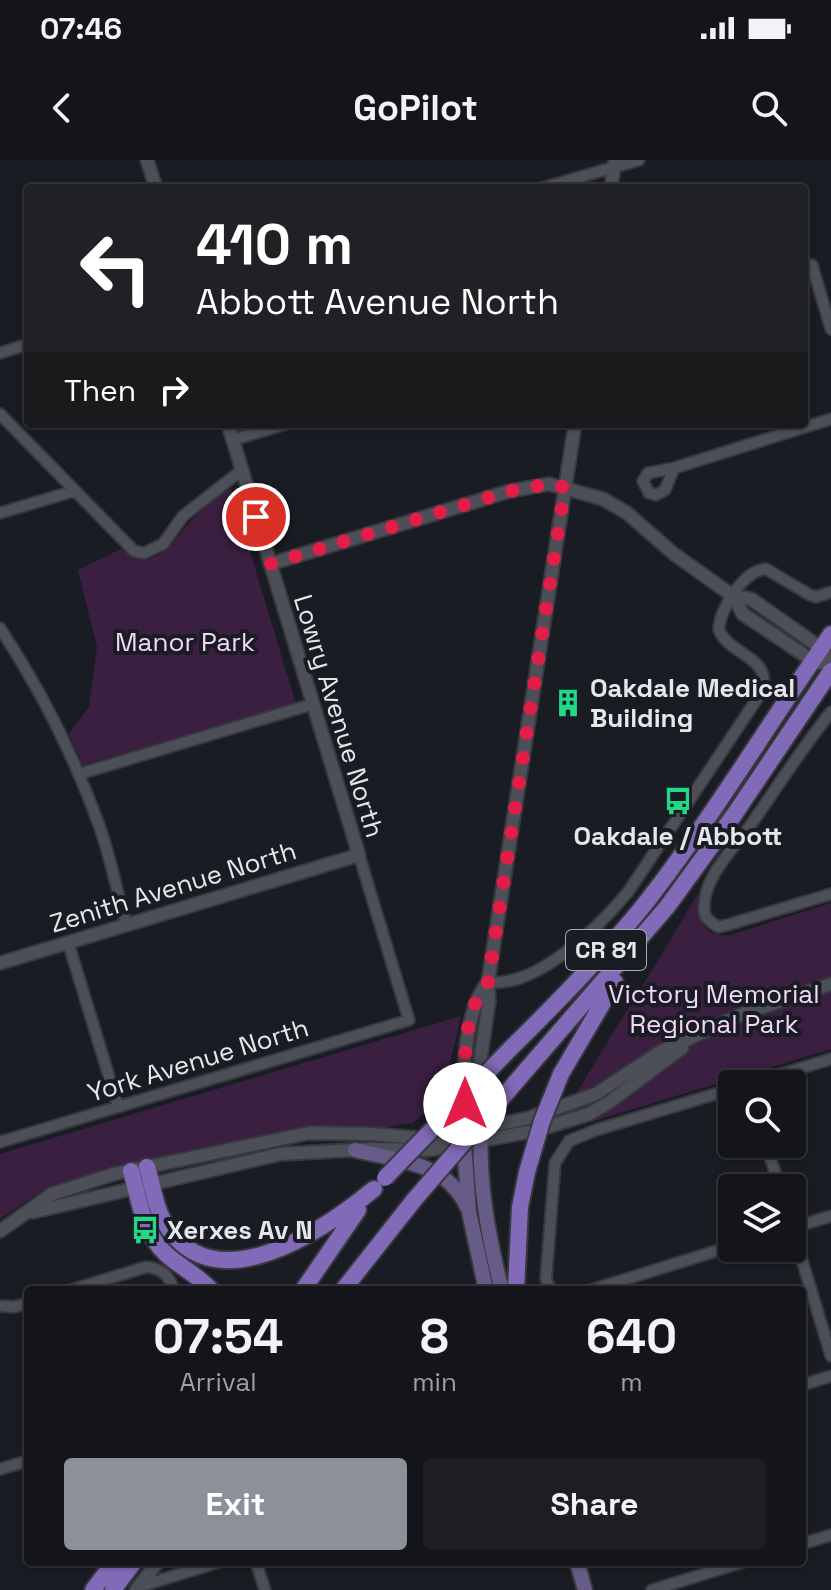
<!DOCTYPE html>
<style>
:root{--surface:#14151a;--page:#1d1e23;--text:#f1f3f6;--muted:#9d9fa2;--line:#333439;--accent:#8c9099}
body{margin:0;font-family:"Space Grotesk",sans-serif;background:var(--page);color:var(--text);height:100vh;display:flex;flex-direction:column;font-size:30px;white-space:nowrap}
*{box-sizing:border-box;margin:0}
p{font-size:26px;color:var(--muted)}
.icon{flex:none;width:44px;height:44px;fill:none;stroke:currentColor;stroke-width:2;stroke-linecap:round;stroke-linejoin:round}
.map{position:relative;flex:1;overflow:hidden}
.details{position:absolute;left:24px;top:1126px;width:782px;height:280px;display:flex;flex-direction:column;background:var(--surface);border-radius:8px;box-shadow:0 2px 6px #0004,0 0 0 2px var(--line)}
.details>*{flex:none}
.hud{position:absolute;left:24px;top:24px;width:784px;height:244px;border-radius:8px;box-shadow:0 2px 6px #0004,0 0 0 2px var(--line);background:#202124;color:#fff;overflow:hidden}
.tools{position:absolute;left:718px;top:910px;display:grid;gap:16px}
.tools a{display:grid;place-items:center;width:88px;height:88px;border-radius:8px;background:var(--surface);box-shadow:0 2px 6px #0004,0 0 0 2px var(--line);font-size:40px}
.pin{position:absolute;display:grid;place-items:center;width:68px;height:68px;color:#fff;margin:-34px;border:4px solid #fff;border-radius:50%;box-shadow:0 2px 8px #0007}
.me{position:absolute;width:88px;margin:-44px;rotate:0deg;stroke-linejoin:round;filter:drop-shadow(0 0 6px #0008)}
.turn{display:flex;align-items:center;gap:28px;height:168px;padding:0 40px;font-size:36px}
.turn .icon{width:104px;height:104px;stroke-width:2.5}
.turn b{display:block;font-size:56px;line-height:68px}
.then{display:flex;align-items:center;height:76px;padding:0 40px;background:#0003;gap:16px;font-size:30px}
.eta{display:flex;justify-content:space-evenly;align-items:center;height:136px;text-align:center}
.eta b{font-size:48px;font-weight:700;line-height:56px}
.button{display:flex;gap:16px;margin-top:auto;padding:16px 40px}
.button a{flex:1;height:92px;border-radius:8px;background:var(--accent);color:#fff;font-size:32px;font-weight:700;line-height:92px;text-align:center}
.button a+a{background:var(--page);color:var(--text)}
.status{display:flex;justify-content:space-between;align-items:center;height:56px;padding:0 40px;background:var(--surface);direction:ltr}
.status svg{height:22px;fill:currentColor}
header{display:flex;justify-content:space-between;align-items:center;height:104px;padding:0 40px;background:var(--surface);font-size:36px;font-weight:700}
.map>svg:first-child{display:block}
.green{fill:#3b1f41}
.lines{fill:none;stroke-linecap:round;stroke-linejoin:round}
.minor-casing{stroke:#36383d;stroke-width:14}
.tertiary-casing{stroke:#36383d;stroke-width:16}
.secondary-casing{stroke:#36383d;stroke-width:18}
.primary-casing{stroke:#36383d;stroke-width:20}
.minor{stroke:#4c4f57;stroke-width:10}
.tertiary{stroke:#4c4f57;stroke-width:12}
.secondary{stroke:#675c87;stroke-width:14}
.primary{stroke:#816ab7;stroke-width:16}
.primary-bridge-casing{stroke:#36383d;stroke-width:20;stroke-linecap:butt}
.primary-bridge{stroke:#816ab7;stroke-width:16}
.route{stroke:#e11d48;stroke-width:14;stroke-dasharray:0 25.2}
.labels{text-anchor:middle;stroke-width:8;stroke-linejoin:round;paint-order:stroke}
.shield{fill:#1a1c23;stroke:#a8aab0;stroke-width:2}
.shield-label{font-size:24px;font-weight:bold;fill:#e5e7ec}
.park-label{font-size:26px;fill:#f2d7f8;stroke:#1a1c23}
.poi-label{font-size:26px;font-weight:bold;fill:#e5e7ec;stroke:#1a1c23;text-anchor:start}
.street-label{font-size:26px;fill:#e5e7ec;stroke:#1a1c23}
</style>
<div class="status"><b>07:46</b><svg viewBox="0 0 49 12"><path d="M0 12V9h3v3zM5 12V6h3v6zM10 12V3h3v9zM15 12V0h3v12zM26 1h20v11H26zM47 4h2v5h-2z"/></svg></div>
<header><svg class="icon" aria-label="back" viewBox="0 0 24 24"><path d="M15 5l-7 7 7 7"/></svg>GoPilot<svg class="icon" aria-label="search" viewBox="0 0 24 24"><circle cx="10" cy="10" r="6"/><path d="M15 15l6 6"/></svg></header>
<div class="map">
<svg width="831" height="1430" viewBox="0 0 831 1430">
<rect width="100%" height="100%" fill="#1a1c23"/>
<path class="green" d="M231,328L296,544L83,605L69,574L89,547L97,487L78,410L121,389C156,415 170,383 192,360C203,348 217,337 231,328Z
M698,733C697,760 701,777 731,775L831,743V889L554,973C599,891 652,814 698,733Z
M461,856L442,938L413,963L121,1006L80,1023L34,1036L0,1059V994Z"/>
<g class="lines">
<defs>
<path id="minor" d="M542,28L639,0
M804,108L812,105L831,169
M0,193L28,184
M0,254L134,391L144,393L163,384L183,356L242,310
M232,280L286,264
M674,308L665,330L656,335L649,333L643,321L648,313L674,308L831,259
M0,353L74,331
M0,468C41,530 75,598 100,668C111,699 117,732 126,764
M831,552C802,588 778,626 752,663C735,688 704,715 704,748C704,759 710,761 718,767L727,765L831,734
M79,614L313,544
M68,782L118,946
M488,822C537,828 599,767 628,732L763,530C770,495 730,496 719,470C719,449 744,410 766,409L810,435L816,437L831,432
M749,924L831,899
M0,982L409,860L359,695
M766,984L780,1028
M792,1067L831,1196
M792,1068L831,1056
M71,1130L146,1107C161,1108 169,1115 174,1130
M551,1130L546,1119L555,1003L569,981L596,970L732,929
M591,1130L732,1086
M2,1146L14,1147L28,1143
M802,1225L831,1216
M0,1309L28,1301
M802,1384L831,1375
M256,1402L265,1430
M138,1427L219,1402
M652,1430L743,1402"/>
<path id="tertiary" d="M147,0L156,28
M611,28L615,0
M270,404L510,331L549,324L603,339L627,353L674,394L733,436L743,454L813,501L831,505
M733,436L751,439L821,488L826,495
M0,803L359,695L228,264
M481,965L478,916L489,841L488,822L575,264
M464,978C463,935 460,855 488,822
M33,1052L280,994L372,989L429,990L534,971L589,954L608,943L682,888
M0,1071L52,1034L114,1014L309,973L372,974L429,979L529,958L596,934L660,892L740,855L831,824
M136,1430L158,1402"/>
<path id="secondary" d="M481,968C478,1023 488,1077 502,1130
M464,984L469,1052L486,1130
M355,990C397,1001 446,1001 467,1047
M577,1402L585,1430"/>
<path id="primary" d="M511,888C559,841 606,793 648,740C714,655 770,562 831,474
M561,914L615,822
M502,938L667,747L734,655L831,511
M147,1007C153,1026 155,1048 166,1065C216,1145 325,1069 374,1029
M131,1011C139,1039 143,1073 166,1094C180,1107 198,1115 211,1130
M303,1130L358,1050
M343,1130L414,1040
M516,1130L520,1047L527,1012
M93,1430L114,1402
M113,1430L134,1402"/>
</defs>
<use href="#minor" class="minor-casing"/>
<use href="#tertiary" class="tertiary-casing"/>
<use href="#secondary" class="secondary-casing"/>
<use href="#primary" class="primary-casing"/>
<use href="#minor" class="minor"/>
<use href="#tertiary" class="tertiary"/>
<use href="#secondary" class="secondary"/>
<use href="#primary" class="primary"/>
<defs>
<path id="primary-bridge" d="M527,1012L542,961L561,914
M385,1018L511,888
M414,1040L502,938"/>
</defs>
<use href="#primary-bridge" class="primary-bridge-casing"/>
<use href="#primary-bridge" class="primary-bridge"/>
</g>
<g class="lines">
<path class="route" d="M256,357L270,404L510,331L549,324L565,327L488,822C461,854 465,905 465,944"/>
</g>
<defs>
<symbol id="building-bare" viewBox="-9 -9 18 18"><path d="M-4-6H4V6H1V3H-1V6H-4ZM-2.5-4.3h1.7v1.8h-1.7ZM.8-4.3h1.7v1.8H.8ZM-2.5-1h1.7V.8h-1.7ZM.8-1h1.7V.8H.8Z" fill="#21d887" stroke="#1a1c23" stroke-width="2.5" paint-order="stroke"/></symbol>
<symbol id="bus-bare" viewBox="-9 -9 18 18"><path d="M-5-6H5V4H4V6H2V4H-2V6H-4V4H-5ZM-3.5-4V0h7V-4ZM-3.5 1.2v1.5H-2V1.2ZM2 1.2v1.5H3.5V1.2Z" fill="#21d887" stroke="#1a1c23" stroke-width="2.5" paint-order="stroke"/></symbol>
</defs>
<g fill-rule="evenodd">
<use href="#building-bare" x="548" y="523" width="40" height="40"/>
<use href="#bus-bare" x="658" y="621" width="40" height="40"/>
<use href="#bus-bare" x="125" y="1050" width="40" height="40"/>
</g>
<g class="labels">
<rect class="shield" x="566" y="770" width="80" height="40" rx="6"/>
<g class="shield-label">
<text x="606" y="798">CR 81</text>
</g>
<g class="park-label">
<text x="185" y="491">Manor Park</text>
<text x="714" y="843">Victory Memorial<tspan x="714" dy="30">Regional Park</tspan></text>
</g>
<g class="poi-label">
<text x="590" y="537">Oakdale Medical<tspan x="590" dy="30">Building</tspan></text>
<text x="678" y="685" text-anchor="middle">Oakdale / Abbott</text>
<text x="167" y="1079">Xerxes Av N</text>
</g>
<g class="street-label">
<text transform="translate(339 556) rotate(73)" y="9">Lowry Avenue North</text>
<text transform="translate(173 727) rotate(-17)" y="9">Zenith Avenue North</text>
<text transform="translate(198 900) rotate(-17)" y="9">York Avenue North</text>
</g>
</g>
</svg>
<div class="tools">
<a><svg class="icon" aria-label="search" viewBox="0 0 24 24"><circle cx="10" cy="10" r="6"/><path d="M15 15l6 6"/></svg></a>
<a><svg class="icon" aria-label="layers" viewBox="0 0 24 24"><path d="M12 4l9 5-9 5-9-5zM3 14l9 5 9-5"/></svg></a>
</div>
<div class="pin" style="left:256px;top:357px;background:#d93025"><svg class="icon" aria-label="arrive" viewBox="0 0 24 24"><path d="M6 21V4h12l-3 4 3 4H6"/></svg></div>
<svg class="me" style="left:465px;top:944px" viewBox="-20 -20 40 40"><circle r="19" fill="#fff"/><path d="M0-13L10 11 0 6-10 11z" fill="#e11d48"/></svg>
<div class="hud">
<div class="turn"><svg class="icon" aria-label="left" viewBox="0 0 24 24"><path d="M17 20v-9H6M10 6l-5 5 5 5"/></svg><div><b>410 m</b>Abbott Avenue North</div></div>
<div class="then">Then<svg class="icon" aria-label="right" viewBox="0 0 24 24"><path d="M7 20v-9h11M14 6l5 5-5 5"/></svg></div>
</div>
<section class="details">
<div class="eta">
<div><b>07:54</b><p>Arrival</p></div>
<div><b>8</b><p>min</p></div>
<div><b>640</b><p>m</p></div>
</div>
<div class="button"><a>Exit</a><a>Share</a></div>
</section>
</div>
